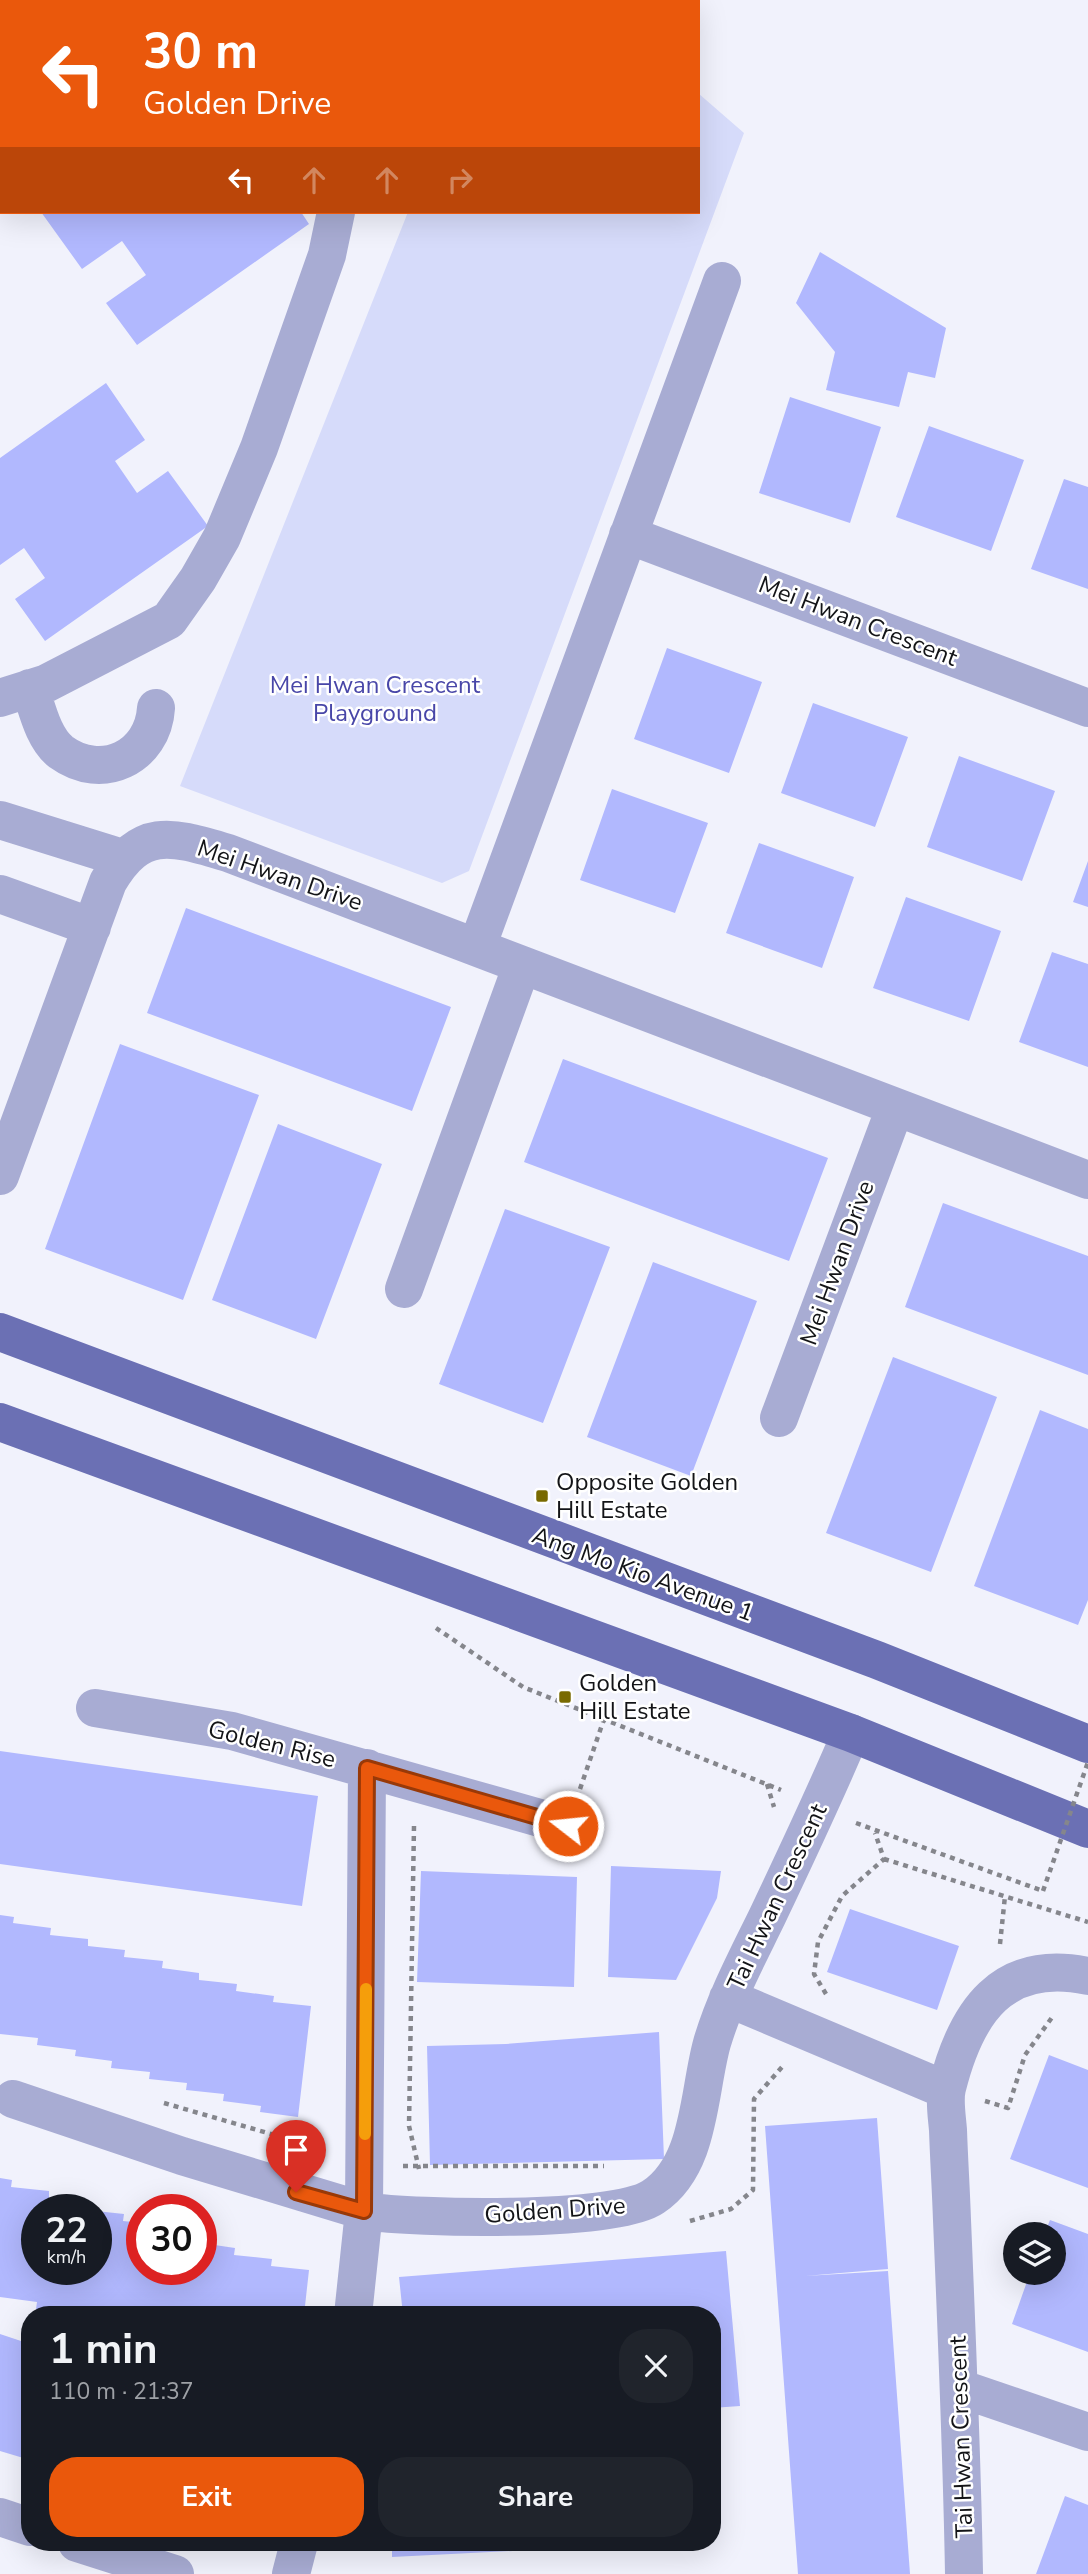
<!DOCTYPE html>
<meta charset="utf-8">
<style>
:root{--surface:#171b24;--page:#20242c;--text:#f1f3f6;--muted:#9ea1a6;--accent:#ea580c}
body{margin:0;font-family:"Nunito Sans",sans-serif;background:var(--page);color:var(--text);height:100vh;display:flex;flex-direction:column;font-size:26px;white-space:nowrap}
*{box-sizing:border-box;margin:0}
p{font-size:23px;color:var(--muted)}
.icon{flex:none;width:38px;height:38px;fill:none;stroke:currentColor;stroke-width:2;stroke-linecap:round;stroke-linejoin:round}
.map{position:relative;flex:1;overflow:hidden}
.drawer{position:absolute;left:21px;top:2306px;width:700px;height:245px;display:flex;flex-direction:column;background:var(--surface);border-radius:28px;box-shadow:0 7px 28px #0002}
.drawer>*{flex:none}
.banner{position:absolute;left:0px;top:0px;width:700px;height:214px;box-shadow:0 7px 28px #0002;background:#ea580c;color:#fff;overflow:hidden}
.tools{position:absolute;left:1003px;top:2222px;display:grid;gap:14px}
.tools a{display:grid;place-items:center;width:63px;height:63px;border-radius:50%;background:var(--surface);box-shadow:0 7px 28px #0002;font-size:35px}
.speed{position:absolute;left:21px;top:2194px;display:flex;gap:14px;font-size:35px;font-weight:700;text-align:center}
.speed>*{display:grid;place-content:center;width:91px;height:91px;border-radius:50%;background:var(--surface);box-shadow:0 7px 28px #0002;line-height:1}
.speed small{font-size:18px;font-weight:400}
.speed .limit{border:10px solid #d22;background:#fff;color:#111}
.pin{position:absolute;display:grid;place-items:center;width:60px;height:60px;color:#fff;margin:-72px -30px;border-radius:50% 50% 50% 0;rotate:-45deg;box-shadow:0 0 7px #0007}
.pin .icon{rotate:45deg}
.me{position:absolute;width:77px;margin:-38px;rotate:286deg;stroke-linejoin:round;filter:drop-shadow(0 0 5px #0008)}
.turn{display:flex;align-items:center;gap:24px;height:147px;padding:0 28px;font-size:32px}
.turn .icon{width:91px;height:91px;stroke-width:2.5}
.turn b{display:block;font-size:49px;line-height:60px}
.lanes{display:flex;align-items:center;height:66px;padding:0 28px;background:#0003;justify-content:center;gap:35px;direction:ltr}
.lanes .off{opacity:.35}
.round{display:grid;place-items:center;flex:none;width:74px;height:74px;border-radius:28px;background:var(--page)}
.overview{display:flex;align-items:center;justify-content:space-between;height:119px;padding:0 28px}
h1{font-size:42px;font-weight:700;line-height:52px}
.primary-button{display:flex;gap:14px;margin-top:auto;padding:14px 28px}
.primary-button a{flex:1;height:80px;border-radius:28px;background:var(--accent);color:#fff;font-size:28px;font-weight:700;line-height:80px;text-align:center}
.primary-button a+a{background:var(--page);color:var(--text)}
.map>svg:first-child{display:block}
.park{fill:#d6dbfa}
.building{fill:#b1b8fe}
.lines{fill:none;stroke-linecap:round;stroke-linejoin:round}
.path{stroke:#85868c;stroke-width:4.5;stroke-dasharray:5 5;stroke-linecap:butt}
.minor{stroke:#a8acd3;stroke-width:38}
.major{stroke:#6b70b4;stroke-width:38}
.path-bridge{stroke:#85868c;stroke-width:4.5;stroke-dasharray:5 5;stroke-linecap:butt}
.route-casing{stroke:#983908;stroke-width:18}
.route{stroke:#ea580c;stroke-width:12}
.slow{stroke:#f59e0b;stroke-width:12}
.poi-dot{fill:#796a01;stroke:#fff;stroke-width:2.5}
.labels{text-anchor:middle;stroke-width:5;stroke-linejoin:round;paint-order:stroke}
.street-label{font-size:24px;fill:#131417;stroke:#fff}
.park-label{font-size:24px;fill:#4846a8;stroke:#fff}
.poi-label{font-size:24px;fill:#131417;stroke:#fff;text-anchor:start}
</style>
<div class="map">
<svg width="1088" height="2574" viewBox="0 0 1088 2574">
<rect width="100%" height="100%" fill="#f1f2fc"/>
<path class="park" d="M698,93L744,133L469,871L442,883L180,786L408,212H698Z"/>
<path class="building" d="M41,212H301L309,224L137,345L106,303L146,275L122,241L82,269Z
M820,252L946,328L935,378L908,372L899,407L826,390L835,352L796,303Z
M106,383L145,440L115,461L137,493L168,471L208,526L45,641L15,599L45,578L24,548L0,565V458Z
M790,397L881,427L850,523L759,493Z
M929,426L1024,460L991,551L896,517Z
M1064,479L1088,487V589L1031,569Z
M667,648L762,682L729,773L634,739Z
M813,703L908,737L875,827L781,793Z
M959,756L1055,791L1022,881L927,847Z
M612,789L708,823L675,913L580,880Z
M759,843L854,877L822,968L726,933Z
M1088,861V907L1073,902Z
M906,897L1001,931L969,1021L873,988Z
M186,908L451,1007L412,1111L147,1013Z
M1052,952L1088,964V1067L1019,1042Z
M120,1044L259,1095L183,1300L45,1249Z
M563,1059L828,1158L789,1261L524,1162Z
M278,1124L382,1164L316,1339L212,1300Z
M943,1203L1088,1256V1375L905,1307Z
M505,1209L610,1247L543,1423L439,1384Z
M653,1262L757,1301L691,1476L587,1437Z
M893,1357L997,1397L931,1572L826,1533Z
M1040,1410L1088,1429V1600L1078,1625L974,1586Z
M0,1751L318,1796L302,1906L0,1864Z
M611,1866L721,1871L717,1898L676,1980L608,1977Z
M421,1871L577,1877L574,1987L417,1982Z
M850,1909L959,1946L937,2010L827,1972Z
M0,1915L14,1917L13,1923L51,1928L50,1935L88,1939V1946L125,1950L124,1957L163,1961L162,1968L199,1973V1980L237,1984L236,1991L274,1996L273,2002L311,2006L298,2117L260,2112L261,2106L223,2101L224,2094L186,2090L187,2083L149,2079L150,2072L111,2068L112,2061L75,2056L76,2050L37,2045L38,2038L0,2034Z
M659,2032L664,2159L430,2165L427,2046L506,2044Z
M1049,2055L1088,2070V2188L1010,2159Z
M877,2118L888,2269L805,2276L888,2271L910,2574H798L765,2126Z
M0,2178L12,2180L11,2187L49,2191V2198L86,2202L85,2210H37V2270H96V2211L124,2214L123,2221L142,2223V2270H201V2243L235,2248L234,2255L272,2259L271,2266L309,2270L304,2315H73V2313L36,2309L37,2302L0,2297Z
M1050,2220L1088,2234V2352L1012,2324L1030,2273H1054V2235H1044Z
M726,2251L740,2406L712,2408V2315H403L399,2277Z
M0,2334L30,2344V2460L0,2451Z
M1065,2496L1088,2505V2574H1036Z
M392,2543H633V2545L392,2557Z"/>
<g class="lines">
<path class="path" d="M436,1628L523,1687L781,1790
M767,1784L774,1807
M580,1789L604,1719
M856,1823L1043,1891
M414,1826L409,2126L419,2169
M884,1859L1088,1922
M1000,1944L1005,1896
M826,1994L814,1974L818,1942L842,1896L884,1859L875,1833
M985,2101L1008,2108L1025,2055L1053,2016
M164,2103L323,2149
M403,2166H604
M690,2221L731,2209L753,2190L754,2099L782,2067
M234,2543H246"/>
<path class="minor" d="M315,0V2
M628,535L1088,708
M30,688C37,708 43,738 61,752C102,782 153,757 156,708
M0,698L47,683L169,620L198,579L222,537L259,448L327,255L336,212
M0,820L122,858
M0,894L92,927
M477,947L722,281
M0,1176L108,882C141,825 173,837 228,853L1088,1180
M404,1289L522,965
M779,1418L895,1108
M95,1708L232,1731L568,1826
M728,1998L946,2090
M13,2099L182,2156L364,2211C415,2219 615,2223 653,2197C701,2165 698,2093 712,2043C725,1999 747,1958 767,1917C796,1856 825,1795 851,1733
M353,2315L364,2211L367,1768
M962,2389L1088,2432
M0,2517L30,2527
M77,2543L175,2574
M291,2574L299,2543
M964,2574C962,2456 957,2338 952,2220C951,2190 949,2160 948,2130C947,2117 944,2100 947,2088C966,2012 1002,1958 1088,1976"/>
<path class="major" d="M0,1332L877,1660L1088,1744
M0,1422L851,1733L1088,1829"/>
<path class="path-bridge" d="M1043,1891L1088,1762"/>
</g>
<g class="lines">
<defs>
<path id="route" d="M296,2192L364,2211L367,1768L568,1826"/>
</defs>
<use href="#route" class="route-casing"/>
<use href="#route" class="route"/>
<path class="slow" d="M365,2134L366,1989"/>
</g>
<g class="poi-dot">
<rect x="535" y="1489" width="14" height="14" rx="3.5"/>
<rect x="558" y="1690" width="14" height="14" rx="3.5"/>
</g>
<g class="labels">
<g class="street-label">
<text transform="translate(858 621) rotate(21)" y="8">Mei Hwan Crescent</text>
<text transform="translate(280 875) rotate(19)" y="8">Mei Hwan Drive</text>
<text transform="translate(837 1263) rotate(-70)" y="8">Mei Hwan Drive</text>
<text transform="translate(643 1574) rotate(20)" y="8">Ang Mo Kio Avenue 1</text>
<text transform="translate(272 1744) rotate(14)" y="8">Golden Rise</text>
<text transform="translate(777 1897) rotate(-65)" y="8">Tai Hwan Crescent</text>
<text transform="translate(555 2210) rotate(-4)" y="8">Golden Drive</text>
<text transform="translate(961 2437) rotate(-92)" y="8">Tai Hwan Crescent</text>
</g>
<g class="park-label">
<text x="375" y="693">Mei Hwan Crescent<tspan x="375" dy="28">Playground</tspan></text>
</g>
<g class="poi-label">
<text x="556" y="1490">Opposite Golden<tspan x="556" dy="28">Hill Estate</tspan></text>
<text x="579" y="1691">Golden<tspan x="579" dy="28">Hill Estate</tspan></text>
</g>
</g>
</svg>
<div class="tools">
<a><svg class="icon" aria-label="layers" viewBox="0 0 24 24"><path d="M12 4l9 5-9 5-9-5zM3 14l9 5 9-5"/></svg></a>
</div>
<div class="speed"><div>22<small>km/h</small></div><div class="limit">30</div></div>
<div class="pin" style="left:296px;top:2192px;background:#d93025"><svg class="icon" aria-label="arrive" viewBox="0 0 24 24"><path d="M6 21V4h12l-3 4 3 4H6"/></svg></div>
<svg class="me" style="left:568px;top:1826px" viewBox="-20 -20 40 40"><circle r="17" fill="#ea580c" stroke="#fff" stroke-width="3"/><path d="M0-11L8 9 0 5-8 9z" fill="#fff"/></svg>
<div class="banner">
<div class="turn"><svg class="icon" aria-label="left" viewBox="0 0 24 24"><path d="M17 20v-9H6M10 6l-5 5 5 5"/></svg><div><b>30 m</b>Golden Drive</div></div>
<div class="lanes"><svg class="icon" aria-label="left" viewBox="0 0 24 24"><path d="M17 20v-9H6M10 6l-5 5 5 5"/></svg><svg class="icon off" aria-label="ahead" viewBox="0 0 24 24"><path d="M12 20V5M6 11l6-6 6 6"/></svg><svg class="icon off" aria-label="ahead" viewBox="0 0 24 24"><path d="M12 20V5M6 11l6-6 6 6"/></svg><svg class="icon off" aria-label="right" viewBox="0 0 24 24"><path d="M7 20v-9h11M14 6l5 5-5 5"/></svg></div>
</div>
<section class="drawer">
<div class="overview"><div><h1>1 min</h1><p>110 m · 21:37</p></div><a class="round"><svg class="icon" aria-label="close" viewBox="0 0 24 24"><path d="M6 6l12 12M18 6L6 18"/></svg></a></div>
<div class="primary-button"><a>Exit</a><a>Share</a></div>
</section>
</div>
